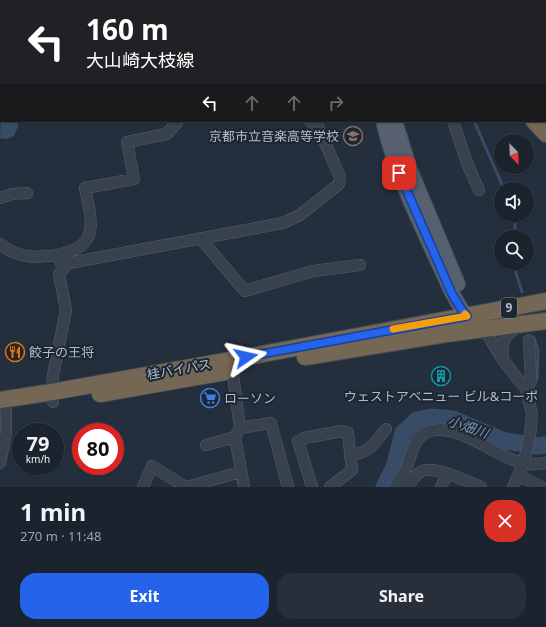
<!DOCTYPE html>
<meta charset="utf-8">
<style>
:root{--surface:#1b232e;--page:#282f3a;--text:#f1f3f6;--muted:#a0a4aa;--line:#39404a;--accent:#2563eb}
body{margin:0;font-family:"Noto Sans","Noto Sans JP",sans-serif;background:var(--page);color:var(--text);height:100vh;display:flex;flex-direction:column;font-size:15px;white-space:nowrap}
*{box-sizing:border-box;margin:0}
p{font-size:13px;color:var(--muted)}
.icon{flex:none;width:22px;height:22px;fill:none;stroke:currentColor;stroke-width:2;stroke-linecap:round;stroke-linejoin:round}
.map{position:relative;height:487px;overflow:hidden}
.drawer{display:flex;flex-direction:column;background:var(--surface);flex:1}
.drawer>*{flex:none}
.top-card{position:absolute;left:0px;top:0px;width:546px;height:122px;box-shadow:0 1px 3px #0004,0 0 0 1px var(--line);background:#202124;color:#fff;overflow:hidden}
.needle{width:26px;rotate:157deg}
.fabs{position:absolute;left:494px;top:134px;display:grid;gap:8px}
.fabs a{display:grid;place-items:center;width:40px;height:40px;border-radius:50%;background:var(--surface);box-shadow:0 1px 3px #0004,0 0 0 1px var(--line);font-size:20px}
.speed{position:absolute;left:12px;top:423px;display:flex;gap:8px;font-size:20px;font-weight:700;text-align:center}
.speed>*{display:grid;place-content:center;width:52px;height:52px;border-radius:50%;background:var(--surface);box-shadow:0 1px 3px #0004,0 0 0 1px var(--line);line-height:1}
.speed small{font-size:10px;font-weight:400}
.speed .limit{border:6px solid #d22;background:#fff;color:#111}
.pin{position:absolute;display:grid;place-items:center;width:34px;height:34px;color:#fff;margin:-17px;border-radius:8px;box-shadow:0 2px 6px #0006}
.me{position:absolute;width:44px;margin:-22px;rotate:79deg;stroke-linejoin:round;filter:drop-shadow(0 0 3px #0008)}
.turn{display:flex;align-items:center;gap:14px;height:84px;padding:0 20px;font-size:18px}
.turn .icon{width:52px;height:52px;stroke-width:2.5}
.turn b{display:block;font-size:28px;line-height:34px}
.lanes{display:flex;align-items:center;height:38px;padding:0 20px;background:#0003;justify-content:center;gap:20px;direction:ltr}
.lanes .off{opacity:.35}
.round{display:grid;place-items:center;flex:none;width:42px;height:42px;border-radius:16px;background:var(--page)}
.overview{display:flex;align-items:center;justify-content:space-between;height:68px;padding:0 20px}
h1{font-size:24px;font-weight:700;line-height:30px}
.action{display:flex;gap:8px;margin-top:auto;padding:8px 20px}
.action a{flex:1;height:46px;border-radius:16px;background:var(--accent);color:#fff;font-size:16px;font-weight:700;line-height:46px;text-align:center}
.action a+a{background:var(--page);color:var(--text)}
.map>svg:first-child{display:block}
.water{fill:#394c67}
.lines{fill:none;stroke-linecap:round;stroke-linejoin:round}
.stream{stroke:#394c67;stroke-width:3}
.river{stroke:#394c67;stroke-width:17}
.minor-casing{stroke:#565f6c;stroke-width:12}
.major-casing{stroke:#414a57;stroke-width:16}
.highway-casing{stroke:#434c59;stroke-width:18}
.minor{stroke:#38414e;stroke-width:11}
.major{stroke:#56606e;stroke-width:14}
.highway{stroke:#746855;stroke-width:16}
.route-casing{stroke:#184099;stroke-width:10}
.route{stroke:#2563eb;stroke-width:7}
.slow{stroke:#f59e0b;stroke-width:7}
.labels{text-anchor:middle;stroke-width:4;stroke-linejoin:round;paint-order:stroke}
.shield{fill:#1d2633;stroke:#878f9c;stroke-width:1}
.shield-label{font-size:12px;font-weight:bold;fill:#b4bcc9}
.poi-label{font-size:13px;fill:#b4bcc9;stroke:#1d2633;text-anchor:start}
.street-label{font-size:13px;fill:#b4bcc9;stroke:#1d2633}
.water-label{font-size:14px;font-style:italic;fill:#7c92b1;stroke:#1d2633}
</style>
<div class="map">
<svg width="546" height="487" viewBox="0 0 546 487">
<rect width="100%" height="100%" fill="#242f3e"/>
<path class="water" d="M1,114V121H18V127L14,136L7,139L0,138Z"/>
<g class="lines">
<path class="stream" d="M415,0L416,1
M474,121L504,189
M515,229V215
M514,263V267L522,292
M534,338L538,350L537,379"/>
<path class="river" d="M384,487L394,467L403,433L417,420L431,417L453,419L505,441L538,446L546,445"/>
<defs>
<path id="minor" d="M5,0L8,1
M65,1L67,0
M345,1L347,0
M0,27H1
M453,121L467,163L479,190
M0,198L12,194L27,193
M200,238L245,291L313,271L360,265
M0,244C20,259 34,258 58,255L60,262
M58,255C65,253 73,251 79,247C99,235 88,206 85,188L134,179L127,142L167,134L178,121
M484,329L503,360L526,389L532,414L530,436L524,461L513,487
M503,359C501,341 504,336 519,326
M231,360L240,428L235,437L244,487
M526,389L531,381L529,340
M53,402L52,392L53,375L66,310L59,274L69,263L283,223L300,215L339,184L340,177L318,127L310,121
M240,428L271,423L288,487
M206,445L235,437
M350,456C372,450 372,446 386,429
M0,463L6,434V399
M518,475L541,487
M143,487L152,466L186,487
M187,487L240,472
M312,487L298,441L304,438L342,431L348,433L352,470L330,487
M395,487C399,481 403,475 406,469C410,460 412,446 419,438C444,411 495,457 522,463C529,465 539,464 546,463
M407,487C411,482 415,474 422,471C434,465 468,482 481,487
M441,487L447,474"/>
<path id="major" d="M360,0V1
M371,0V1
M383,121C397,181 427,237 452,293L462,310L474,322
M395,121L410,169L458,284"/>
<path id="highway" d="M440,0V1
M468,0V1
M484,0L485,1
M506,0L507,1
M545,54L546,55
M545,87L546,88
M545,109L546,110
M534,121L546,134
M305,357L446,334L546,321
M100,394L225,372
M0,400L52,392L231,360L546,301"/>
</defs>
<use href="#minor" class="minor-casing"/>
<use href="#major" class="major-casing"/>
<use href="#highway" class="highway-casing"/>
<use href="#minor" class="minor"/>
<use href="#major" class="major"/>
<use href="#highway" class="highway"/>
</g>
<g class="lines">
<defs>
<path id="route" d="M246,357L467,316L462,310L452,294L399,173"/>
</defs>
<use href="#route" class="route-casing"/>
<use href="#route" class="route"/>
<path class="slow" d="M393,329L467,316L465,314"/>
</g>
<defs>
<symbol id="school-ring" viewBox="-11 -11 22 22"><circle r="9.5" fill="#1d2633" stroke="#8d6e63" stroke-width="1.5"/><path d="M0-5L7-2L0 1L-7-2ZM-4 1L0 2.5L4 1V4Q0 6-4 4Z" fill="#8d6e63"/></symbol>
<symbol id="restaurant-ring" viewBox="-11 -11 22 22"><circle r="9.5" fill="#1d2633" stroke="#e8710a" stroke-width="1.5"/><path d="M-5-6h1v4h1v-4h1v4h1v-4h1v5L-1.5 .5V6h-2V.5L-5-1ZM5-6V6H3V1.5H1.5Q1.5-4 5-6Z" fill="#e8710a"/></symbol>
<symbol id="building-ring" viewBox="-11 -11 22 22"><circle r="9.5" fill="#1d2633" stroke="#0f9aa8" stroke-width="1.5"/><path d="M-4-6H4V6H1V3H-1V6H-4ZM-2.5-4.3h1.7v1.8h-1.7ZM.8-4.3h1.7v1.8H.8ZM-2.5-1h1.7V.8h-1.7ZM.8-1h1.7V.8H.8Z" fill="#0f9aa8"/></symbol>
<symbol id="supermarket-ring" viewBox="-11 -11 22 22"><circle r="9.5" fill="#1d2633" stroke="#3f7fe0" stroke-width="1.5"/><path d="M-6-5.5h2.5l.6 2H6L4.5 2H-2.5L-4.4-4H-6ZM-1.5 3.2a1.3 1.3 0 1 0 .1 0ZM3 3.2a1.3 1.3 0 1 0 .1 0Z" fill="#3f7fe0"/></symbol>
</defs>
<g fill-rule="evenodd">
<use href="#school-ring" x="342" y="125" width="22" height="22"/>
<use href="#restaurant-ring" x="4" y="341" width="22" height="22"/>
<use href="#building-ring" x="430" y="365" width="22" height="22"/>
<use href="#supermarket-ring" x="199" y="387" width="22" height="22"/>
</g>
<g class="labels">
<rect class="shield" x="501" y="298" width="16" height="20" rx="3"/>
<g class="shield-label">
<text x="509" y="312">9</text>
</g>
<g class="poi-label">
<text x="339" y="141" text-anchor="end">京都市立音楽高等学校</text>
<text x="29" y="357">餃子の王将</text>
<text x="441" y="401" text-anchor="middle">ウェストアベニュー ビル&amp;コーポ</text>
<text x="224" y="403">ローソン</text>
</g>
<g class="street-label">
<text transform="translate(179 369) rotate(-10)" y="5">桂バイパス</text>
</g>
<g class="water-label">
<text transform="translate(468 427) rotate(19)" y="5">小畑川</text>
</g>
</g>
</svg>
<div class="fabs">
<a><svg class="needle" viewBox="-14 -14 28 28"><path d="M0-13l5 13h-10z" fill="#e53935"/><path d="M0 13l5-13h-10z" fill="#a0a4aa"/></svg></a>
<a><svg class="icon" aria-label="sound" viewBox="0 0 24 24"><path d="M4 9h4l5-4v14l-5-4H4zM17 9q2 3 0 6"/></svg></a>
<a><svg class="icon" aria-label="search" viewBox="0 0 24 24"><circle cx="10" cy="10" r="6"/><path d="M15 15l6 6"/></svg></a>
</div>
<div class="speed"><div>79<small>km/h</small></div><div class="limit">80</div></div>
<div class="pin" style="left:399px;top:173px;background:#d93025"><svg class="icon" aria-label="arrive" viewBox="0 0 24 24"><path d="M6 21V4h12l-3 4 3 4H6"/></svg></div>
<svg class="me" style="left:246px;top:357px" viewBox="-20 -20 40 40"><path d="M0-17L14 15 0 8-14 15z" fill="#2563eb" stroke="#fff" stroke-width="4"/></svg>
<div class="top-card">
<div class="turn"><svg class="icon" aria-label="left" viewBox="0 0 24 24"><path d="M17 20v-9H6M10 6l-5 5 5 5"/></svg><div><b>160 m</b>大山崎大枝線</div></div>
<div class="lanes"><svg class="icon" aria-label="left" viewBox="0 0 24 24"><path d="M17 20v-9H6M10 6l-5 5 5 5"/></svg><svg class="icon off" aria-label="ahead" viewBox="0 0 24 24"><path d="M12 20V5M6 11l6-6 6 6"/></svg><svg class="icon off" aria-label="ahead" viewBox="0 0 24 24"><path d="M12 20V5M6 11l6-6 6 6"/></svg><svg class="icon off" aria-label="right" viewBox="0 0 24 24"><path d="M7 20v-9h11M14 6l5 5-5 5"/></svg></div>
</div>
</div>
<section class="drawer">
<div class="overview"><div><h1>1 min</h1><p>270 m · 11:48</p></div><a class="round" style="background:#d93025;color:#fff"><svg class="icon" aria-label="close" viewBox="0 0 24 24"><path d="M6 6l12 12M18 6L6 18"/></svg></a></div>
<div class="action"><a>Exit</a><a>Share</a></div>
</section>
